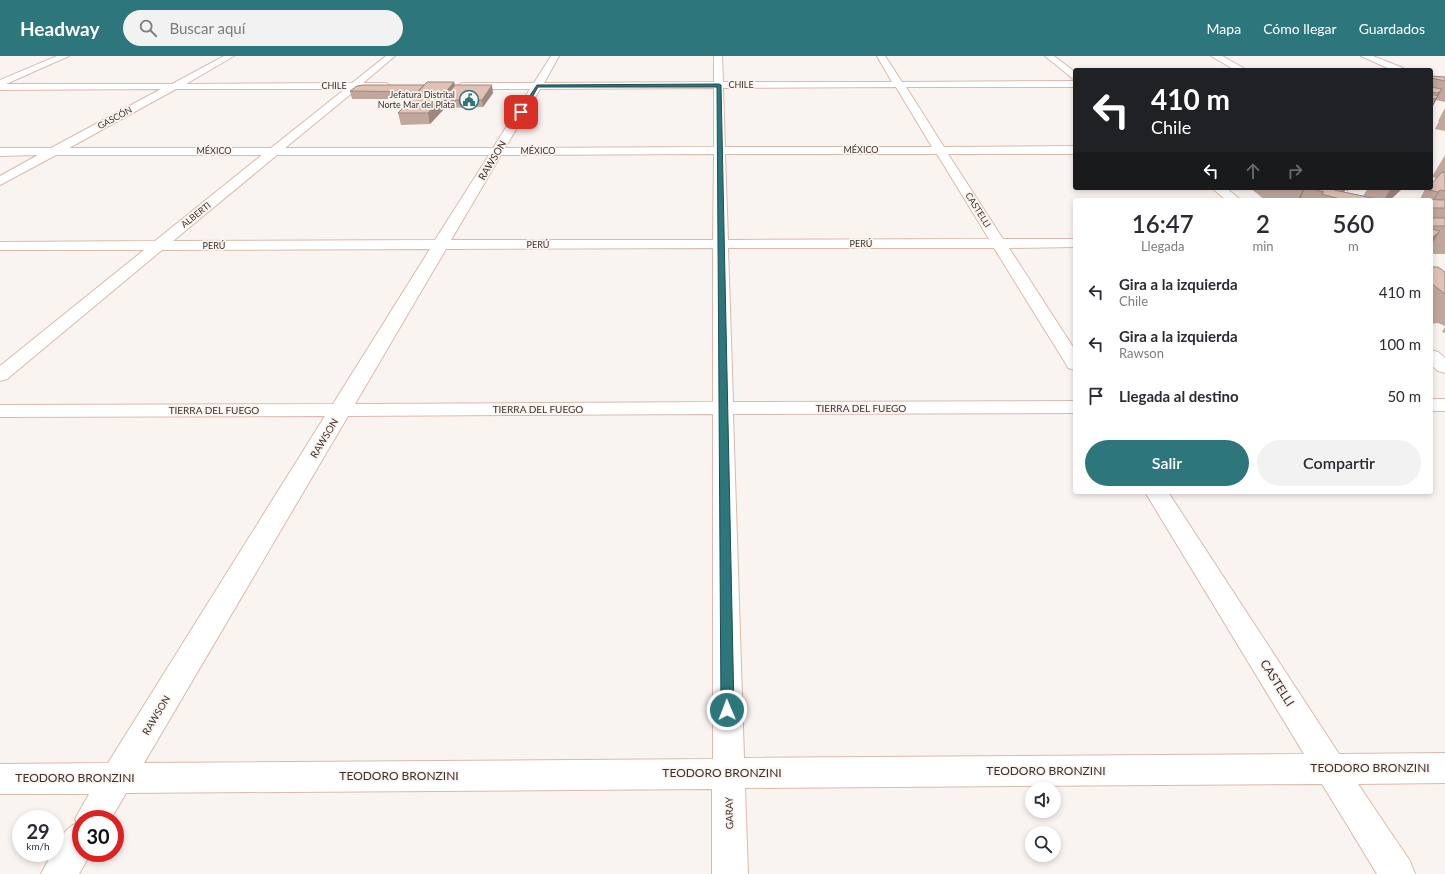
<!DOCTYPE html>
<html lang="es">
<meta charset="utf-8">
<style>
:root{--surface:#fff;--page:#f2f2f3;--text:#2b2b33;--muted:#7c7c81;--accent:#2d767c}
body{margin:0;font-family:Lato,sans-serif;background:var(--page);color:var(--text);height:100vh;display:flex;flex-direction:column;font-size:15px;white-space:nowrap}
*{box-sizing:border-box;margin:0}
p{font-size:13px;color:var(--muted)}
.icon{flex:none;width:22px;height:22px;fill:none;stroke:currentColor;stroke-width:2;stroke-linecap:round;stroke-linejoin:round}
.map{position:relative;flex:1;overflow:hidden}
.drawer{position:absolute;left:1073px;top:142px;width:360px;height:296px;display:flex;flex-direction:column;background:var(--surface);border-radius:4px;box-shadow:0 2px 6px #0003}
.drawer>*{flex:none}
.hud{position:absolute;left:1073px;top:12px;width:360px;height:122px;border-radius:4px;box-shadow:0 2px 6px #0003;background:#202124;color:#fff;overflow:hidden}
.controls{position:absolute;left:1025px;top:726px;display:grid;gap:8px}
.controls a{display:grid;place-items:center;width:36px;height:36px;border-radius:50%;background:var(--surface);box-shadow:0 2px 6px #0003;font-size:20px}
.speed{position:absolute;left:12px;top:754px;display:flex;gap:8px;font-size:20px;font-weight:700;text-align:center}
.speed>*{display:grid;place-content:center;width:52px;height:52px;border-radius:50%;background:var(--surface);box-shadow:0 2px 6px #0003;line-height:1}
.speed small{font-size:10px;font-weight:400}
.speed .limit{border:6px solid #d22;background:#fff;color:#111}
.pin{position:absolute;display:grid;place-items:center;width:34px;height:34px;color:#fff;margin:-17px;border-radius:8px;box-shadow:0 2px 6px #0006}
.me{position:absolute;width:44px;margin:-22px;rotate:359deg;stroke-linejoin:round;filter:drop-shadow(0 0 3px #0008)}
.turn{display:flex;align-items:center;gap:14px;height:84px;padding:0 12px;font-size:18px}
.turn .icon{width:52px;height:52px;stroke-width:2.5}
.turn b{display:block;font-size:28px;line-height:34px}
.lanes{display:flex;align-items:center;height:38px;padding:0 12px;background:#0003;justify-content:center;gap:20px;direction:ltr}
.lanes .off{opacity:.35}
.eta{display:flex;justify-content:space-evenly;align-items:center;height:68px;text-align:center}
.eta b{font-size:24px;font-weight:600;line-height:28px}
.action{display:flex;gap:8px;margin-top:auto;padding:8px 12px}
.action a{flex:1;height:46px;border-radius:24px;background:var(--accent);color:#fff;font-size:16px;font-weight:600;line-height:46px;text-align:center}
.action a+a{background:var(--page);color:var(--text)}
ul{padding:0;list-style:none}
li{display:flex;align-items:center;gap:12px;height:52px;padding:0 12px}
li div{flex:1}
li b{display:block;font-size:15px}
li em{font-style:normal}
header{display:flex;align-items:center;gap:24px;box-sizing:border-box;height:56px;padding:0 20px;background:var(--accent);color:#fff}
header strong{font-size:19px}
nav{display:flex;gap:22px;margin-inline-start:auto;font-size:14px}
.search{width:280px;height:36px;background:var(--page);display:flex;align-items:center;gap:10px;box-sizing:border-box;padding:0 14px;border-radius:22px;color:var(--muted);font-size:15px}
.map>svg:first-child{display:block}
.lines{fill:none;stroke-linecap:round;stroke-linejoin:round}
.street-casing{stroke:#d9baad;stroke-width:2}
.street{fill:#fff;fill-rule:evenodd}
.wall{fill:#c1a69b}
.shaded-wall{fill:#9d877e}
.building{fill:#e0c1b4;stroke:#9d877e}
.route{fill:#2d767c;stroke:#1d4d51}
.labels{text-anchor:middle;stroke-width:3.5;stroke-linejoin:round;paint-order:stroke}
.far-street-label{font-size:9px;fill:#3d312c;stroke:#faf4f1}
.far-poi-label{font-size:9px;fill:#3d312c;stroke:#faf4f1;text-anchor:end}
.street-label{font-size:10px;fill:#3d312c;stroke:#faf4f1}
.near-street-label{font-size:12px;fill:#3d312c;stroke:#faf4f1}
</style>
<header>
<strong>Headway</strong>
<div class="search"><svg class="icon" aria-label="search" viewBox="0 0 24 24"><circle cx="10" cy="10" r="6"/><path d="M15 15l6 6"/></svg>Buscar aquí</div>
<nav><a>Mapa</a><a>Cómo llegar</a><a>Guardados</a></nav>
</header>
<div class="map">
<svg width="1445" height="818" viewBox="0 0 1445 818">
<rect width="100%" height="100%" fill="#faf4f1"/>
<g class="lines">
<defs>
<path id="street" d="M57,0H69L6,28H172L224,0H234L186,28L352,27L386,0H395L363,27H386L391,30L389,32L357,33L285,92H493L530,33H462L457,30L462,27H534L551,0H559L544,27L714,26V0H722L723,26H892L877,0H885L902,26L1075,25V31H906L944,91L1075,90V98H948L1003,183H1075V191L1009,192L1075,294V314L1068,312L1066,308L994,192H728L733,346L1075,345V357L733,358L744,702L1304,698L1145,436H1168L1339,698L1445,697V727L1358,728L1410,805L1415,818H1377L1322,728L745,732L748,818H712V733L126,737L111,763H81V797H91L79,818H41L52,797H55C55,786 67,771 77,767L75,763L89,738H0V708L108,707L325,360L0,361V349L333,348L430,193L162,194L7,323L0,325V310L144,194H0V186L155,185L262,99H56L0,129V120L38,99L0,100V92H51L161,33L0,34V24ZM896,31L932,91H725L723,32ZM714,32V91L505,92L540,33ZM176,33H345L271,92H69ZM714,98L713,184H451L501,99ZM725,98H937L989,183L728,184ZM277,99H489L435,184L173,185ZM713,192V346L355,348L446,193ZM713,358V703L144,707L348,360Z
M1045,0H1054L1075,16V23L1072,22Z
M1211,0H1222L1247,14H1235Z
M1361,0H1373L1403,12L1405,14H1392Z
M1212,132H1226L1241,144H1226Z
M1431,294L1438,296L1445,302V317L1438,315L1431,309Z
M1431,343H1445V355H1431Z"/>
</defs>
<use href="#street" class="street-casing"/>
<use href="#street" class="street"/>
</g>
<path class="wall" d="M1431,20L1445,21V46L1436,44L1431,53Z
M454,26L455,29L493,37L483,51L445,52L430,68L401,69L398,57L411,43H352L350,35L424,29Z
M1445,52V75L1435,73L1439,65H1438Z
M1445,99V198H1434L1431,196V144H1413L1414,143H1420L1425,133L1435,124L1436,122L1432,121Z
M1250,132H1351L1348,135L1345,134L1344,136L1363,140L1368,132H1403L1390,144H1265Z
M1445,216V270L1438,267L1431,268V227Z
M1445,271V277L1442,276Z"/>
<path class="shaded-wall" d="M454,26L456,37L443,44L445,52L430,68L428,57Z
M492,29L493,37L483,51L482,44Z
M1442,33L1432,52L1431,53V50L1438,37Z
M1304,132H1305L1300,144H1298L1303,133Z
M1343,132H1346L1343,138L1337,143Z
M1391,132H1403L1390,144H1384Z
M1440,134L1431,150V148L1438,136Z
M1440,175L1431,190V184L1432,182Z"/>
<path class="building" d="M1431,20L1445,21V25L1431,22Z
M427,26H454L428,57H398Z
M363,29H424L418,36L350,35L357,30Z
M455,29H492L482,44H443Z
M1431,31L1442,33L1438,37L1431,36Z
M1431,38L1438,40L1435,43L1431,42Z
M1442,116L1445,117V135L1440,134L1438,136L1425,133L1426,132H1431V128Z
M1308,132H1336L1334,134L1377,143L1376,144L1351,143L1344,144L1321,138L1324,136Z
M1414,143L1445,144V152H1431V144H1417Z
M1431,162H1445V170H1431Z
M1431,173L1440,175L1432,182H1431Z
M1431,211H1438L1445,216V238L1431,227Z"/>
<path class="route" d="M719,28L721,29L734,654L732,657L727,659L723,657L721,654L717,31H538L523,57L519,56L537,29Z"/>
<defs>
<symbol id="civic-ring" viewBox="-11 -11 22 22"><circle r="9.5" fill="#faf4f1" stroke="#2d767c" stroke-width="1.5"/><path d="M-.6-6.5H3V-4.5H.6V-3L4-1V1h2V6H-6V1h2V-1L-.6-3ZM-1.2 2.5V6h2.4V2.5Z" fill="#2d767c"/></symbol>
</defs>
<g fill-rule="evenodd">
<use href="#civic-ring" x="458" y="33" width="22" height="22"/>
</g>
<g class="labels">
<g class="far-street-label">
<text x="741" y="32">CHILE</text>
<text x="334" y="33">CHILE</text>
<text transform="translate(115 62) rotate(-28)" y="3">GASCÓN</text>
<text x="861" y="97">MÉXICO</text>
<text x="214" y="98">MÉXICO</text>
<text x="538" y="98">MÉXICO</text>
<text transform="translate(978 154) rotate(58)" y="3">CASTELLI</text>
<text transform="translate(196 159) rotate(-39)" y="3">ALBERTI</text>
<text x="861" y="191">PERÚ</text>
<text x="538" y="192">PERÚ</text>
<text x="214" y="193">PERÚ</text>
</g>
<g class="far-poi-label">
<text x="455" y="42">Jefatura Distrital<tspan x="455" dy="10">Norte Mar del Plata</tspan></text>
</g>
<g class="street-label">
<text transform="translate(492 104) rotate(-59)" y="4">RAWSON</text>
<text x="861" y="356">TIERRA DEL FUEGO</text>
<text x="538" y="357">TIERRA DEL FUEGO</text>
<text x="214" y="358">TIERRA DEL FUEGO</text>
<text transform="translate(324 382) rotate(-59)" y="4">RAWSON</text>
<text transform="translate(156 659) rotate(-59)" y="4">RAWSON</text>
<text transform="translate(729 757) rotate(-91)" y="4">GARAY</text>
</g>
<g class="near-street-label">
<text transform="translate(1277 627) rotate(58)" y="4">CASTELLI</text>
<text x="1370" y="716">TEODORO BRONZINI</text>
<text x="1046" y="719">TEODORO BRONZINI</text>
<text x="722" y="721">TEODORO BRONZINI</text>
<text x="399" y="724">TEODORO BRONZINI</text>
<text x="75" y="726">TEODORO BRONZINI</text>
</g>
</g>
</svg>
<div class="controls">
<a><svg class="icon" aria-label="sound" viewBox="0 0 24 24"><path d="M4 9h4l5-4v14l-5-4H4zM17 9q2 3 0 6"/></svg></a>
<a><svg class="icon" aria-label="search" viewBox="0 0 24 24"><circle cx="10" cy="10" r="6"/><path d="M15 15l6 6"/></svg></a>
</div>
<div class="speed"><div>29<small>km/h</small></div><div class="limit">30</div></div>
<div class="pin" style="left:521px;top:56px;background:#d93025"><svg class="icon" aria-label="arrive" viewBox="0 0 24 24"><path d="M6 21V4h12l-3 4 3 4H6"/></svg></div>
<svg class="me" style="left:727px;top:654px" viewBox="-20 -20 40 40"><circle r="17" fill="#2d767c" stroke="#fff" stroke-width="3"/><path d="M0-11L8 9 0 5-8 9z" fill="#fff"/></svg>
<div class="hud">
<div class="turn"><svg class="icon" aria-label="left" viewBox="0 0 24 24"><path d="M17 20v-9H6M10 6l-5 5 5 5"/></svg><div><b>410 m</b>Chile</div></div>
<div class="lanes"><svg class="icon" aria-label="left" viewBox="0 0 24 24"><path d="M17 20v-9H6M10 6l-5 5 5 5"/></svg><svg class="icon off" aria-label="ahead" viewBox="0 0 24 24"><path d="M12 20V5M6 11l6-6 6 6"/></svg><svg class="icon off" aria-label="right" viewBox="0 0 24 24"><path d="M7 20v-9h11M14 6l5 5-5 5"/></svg></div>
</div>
<section class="drawer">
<div class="eta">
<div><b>16:47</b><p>Llegada</p></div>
<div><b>2</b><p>min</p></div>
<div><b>560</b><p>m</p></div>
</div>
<ul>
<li><svg class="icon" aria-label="left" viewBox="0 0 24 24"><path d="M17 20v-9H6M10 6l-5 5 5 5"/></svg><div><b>Gira a la izquierda</b><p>Chile</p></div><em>410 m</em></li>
<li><svg class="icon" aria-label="left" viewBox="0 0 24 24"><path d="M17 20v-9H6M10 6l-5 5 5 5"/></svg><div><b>Gira a la izquierda</b><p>Rawson</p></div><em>100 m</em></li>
<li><svg class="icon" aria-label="arrive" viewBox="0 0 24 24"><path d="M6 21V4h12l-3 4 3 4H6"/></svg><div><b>Llegada al destino</b></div><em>50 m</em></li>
</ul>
<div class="action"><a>Salir</a><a>Compartir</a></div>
</section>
</div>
